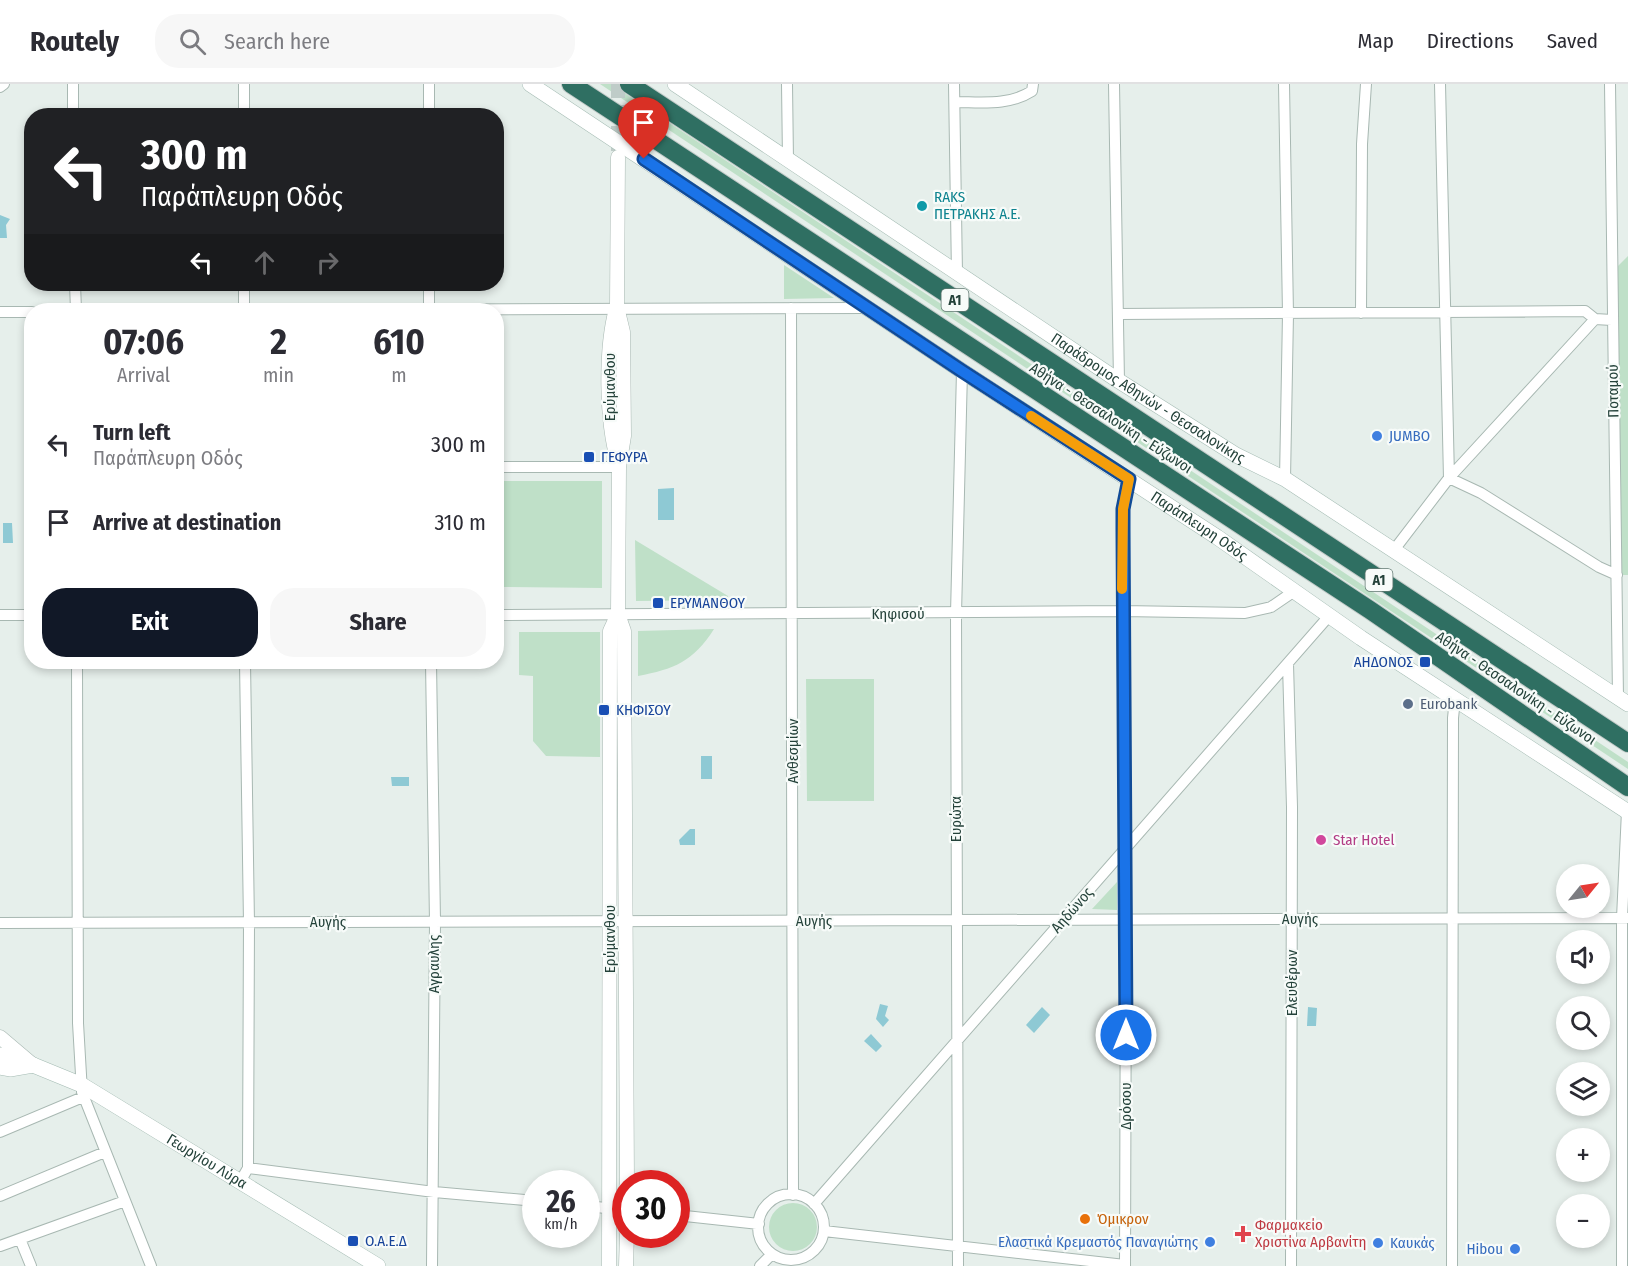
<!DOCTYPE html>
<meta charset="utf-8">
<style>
:root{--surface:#fff;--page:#f7f7f7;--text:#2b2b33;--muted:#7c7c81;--line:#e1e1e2;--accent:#111827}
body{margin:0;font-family:"Fira Sans Condensed",sans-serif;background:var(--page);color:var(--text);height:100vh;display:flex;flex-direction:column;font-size:22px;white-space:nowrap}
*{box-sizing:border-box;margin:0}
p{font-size:20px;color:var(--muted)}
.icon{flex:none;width:33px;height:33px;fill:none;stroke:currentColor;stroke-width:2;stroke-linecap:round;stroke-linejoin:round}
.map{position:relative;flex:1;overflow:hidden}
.drawer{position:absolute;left:24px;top:219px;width:480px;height:366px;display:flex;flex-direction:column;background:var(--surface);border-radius:24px;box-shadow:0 3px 9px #0003}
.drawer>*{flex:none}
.top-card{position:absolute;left:24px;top:24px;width:480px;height:183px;border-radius:24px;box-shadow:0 3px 9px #0003;background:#202124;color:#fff;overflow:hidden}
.needle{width:39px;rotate:60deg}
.controls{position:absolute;left:1556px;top:780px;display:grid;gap:12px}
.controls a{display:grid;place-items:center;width:54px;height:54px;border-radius:50%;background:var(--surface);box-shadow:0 3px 9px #0003;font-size:30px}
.speed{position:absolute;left:522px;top:1086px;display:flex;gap:12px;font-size:30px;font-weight:700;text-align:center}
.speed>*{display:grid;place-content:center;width:78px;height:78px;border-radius:50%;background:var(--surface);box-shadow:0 3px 9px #0003;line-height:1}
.speed small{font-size:15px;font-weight:400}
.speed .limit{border:9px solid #d22;background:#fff;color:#111}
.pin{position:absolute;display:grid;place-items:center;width:51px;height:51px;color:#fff;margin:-62px -26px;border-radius:50% 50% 50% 0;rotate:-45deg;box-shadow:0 0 6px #0007}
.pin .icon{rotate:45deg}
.me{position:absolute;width:66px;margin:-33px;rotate:0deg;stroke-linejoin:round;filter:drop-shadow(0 0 4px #0008)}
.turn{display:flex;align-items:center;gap:21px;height:126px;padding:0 18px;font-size:27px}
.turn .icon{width:78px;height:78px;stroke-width:2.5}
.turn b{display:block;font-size:42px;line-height:51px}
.lanes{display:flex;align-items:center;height:57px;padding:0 18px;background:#0003;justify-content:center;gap:30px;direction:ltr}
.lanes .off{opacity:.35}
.eta{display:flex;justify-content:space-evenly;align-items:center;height:102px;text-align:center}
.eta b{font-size:36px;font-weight:700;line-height:42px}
.button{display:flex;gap:12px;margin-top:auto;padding:12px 18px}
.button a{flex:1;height:69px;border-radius:24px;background:var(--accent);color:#fff;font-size:24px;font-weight:700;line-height:69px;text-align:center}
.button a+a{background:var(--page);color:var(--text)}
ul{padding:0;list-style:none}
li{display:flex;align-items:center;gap:18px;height:78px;padding:0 18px}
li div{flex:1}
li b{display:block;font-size:22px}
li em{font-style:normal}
header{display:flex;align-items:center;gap:36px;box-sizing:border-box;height:84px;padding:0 30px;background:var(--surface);border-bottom:2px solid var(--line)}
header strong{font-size:28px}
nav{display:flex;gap:33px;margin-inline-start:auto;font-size:21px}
.search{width:420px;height:54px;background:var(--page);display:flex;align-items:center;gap:15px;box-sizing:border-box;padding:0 21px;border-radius:24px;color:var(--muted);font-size:22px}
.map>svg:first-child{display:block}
.green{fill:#bfe0c8}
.water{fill:#8ec9d4}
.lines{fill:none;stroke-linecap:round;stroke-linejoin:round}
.tertiary-tunnel{stroke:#bfccc8;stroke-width:14;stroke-dasharray:14 7;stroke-linecap:butt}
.minor-casing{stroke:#a8b8b2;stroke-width:12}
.tertiary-casing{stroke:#a8b8b2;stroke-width:15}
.secondary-casing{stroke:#a4bbb3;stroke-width:16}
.motorway-casing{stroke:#c2cac8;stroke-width:20}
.minor{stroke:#fff;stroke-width:10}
.tertiary{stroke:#fff;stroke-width:14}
.secondary{stroke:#fff;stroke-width:15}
.motorway{stroke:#2f6f62;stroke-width:18}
.route-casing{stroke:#114b97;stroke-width:15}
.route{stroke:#1a73e8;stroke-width:10}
.slow{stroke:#f59e0b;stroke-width:10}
.culture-dot{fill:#0f9aa8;stroke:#f7fbf9;stroke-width:2}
.shop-dot{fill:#3f7fe0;stroke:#f7fbf9;stroke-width:2}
.transit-dot{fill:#1a4fb4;stroke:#f7fbf9;stroke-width:2}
.service-dot{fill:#5c6f8a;stroke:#f7fbf9;stroke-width:2}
.hotel-dot{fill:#d1479c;stroke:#f7fbf9;stroke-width:2}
.food-dot{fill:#e8710a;stroke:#f7fbf9;stroke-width:2}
.health-dot{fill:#e0444e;stroke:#f7fbf9;stroke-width:2}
.labels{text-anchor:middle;stroke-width:4.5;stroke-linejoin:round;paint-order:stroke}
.shield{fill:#f7fbf9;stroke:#637a73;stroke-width:1.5}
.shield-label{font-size:14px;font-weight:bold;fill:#24423a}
.culture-label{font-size:15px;fill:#0d838f;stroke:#f7fbf9;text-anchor:start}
.street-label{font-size:15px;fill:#24423a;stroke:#f7fbf9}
.shop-label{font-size:15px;fill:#366cbe;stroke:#f7fbf9;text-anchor:start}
.transit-label{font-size:15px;fill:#164399;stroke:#f7fbf9;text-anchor:start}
.service-label{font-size:15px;fill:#4e5e75;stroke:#f7fbf9;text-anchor:start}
.hotel-label{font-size:15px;fill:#b23c85;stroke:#f7fbf9;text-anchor:start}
.food-label{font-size:15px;fill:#c56008;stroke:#f7fbf9;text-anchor:start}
.health-label{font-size:15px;fill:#be3a42;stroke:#f7fbf9;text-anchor:start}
</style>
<header>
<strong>Routely</strong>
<div class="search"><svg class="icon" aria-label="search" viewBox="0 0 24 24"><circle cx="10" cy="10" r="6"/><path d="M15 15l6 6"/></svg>Search here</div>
<nav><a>Map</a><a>Directions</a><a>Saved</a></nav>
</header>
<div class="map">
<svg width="1628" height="1182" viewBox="0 0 1628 1182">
<rect width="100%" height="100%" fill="#e6efeb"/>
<path class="green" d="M600,0H611L1628,678V685Z
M1628,172V491H1617L1612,188Z
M784,181L834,214L784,215Z
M497,397H602V504L497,503Z
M635,456L728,512V516L636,517Z
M714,545C693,578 674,585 638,592V547Z
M519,548H600V673L546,672L533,657V592L519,591Z
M806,595H874V717H807Z
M1117,798V826L1092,825Z
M769 1143a24 24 0 1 1 48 0a24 24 0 1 1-48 0Z"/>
<path class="water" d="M0,131L10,135L6,141L7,154H0Z
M674,404V436H658V405Z
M3,439H12L13,459H3Z
M701,672H712V695H701Z
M391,693H409V702H392Z
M690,745H695V761H680L679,756Z
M880,920L888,922L885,932L889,936L883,943L876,935Z
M1042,923L1050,931L1034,949L1026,941Z
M1308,923L1317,924L1316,942H1307Z
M871,950L882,962L876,968L864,957Z"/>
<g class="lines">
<path class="tertiary-tunnel" d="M618,0V67"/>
<defs>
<path id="minor" d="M73,0V32
M429,0V32
M787,0L788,76
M954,0L957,190
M1114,0L1119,297
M1284,0L1288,230L1285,395
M1440,0L1449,394L1481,409L1599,483L1617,491
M1610,0L1618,613
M0,3L4,0
M955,18C981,18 1009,22 1032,7L1033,0
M244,32V0
M75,200L76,226
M429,200V226
M791,224L793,1111
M244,226V200
M305,226L866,224
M0,228H32
M1361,229L1362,60L1366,0
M1119,230L1585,227L1595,235
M496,383H619
M1394,466L1449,394L1595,235L1612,236
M0,531H32
M496,531L1122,527L1245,529L1271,523L1293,508
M77,578L78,939L82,1008L151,1182
M431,578L435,838L432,1182
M1288,580L1292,723L1291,1182
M0,839L1628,834
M0,1048L83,1013
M248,1084L434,1108L536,1117
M240,1098L248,1084L249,839L245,578
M758 1143a33 33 0 1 1 66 0a33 33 0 1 1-66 0Z
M0,1112L105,1068
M814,1120L1329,532
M586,1122L626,1126
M676,1131L759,1140
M824,1147L1125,1181
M20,1155L31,1182
M0,1162L125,1117
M760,1182L772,1170
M958,1182L956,530L962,287
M1125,1182L1126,836L1122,527L1123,425L1129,395
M1452,1182L1453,634L1455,615
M1622,1182V834L1627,727"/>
<path id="tertiary" d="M618,73L617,223L623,248L624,352L619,383L618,530L624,547L627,1100
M616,225C605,266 606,337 618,378
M0,953L33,981
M609,1182L610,547L618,530
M626,1182L627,1150"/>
<g id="secondary">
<path id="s1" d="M530,0L962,287L1217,453L1361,554L1628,728"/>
<path id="s2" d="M675,0L1119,297L1236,371L1285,395L1628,620"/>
<path id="s3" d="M0,971L16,974L82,1001L378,1182"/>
<path d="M0,983L10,985L33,981"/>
</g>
<path id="motorway" d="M571,0L1370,526L1628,703
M629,0L1628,659"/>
</defs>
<use href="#minor" class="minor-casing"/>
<use href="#tertiary" class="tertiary-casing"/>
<use href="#secondary" class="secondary-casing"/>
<use href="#motorway" class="motorway-casing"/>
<use href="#minor" class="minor"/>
<use href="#tertiary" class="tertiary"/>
<use href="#secondary" class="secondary"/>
<use href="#motorway" class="motorway"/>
</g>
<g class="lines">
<defs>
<path id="route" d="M644,75L962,287L1129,395L1123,425V445L1126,951"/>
</defs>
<use href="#route" class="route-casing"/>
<use href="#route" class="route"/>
<path class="slow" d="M1031,332L1129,395L1123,425L1122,505"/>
</g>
<circle class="culture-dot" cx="922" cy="122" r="6"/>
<g class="shop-dot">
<circle cx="1377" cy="352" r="6"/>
<circle cx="1210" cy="1158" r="6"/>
<circle cx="1378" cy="1159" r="6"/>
<circle cx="1515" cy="1165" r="6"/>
</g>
<g class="transit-dot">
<rect x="583" y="367" width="12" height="12" rx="3"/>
<rect x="652" y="513" width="12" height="12" rx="3"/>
<rect x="1419" y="572" width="12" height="12" rx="3"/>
<rect x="598" y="620" width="12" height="12" rx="3"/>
<rect x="347" y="1151" width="12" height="12" rx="3"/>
</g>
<circle class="service-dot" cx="1408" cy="620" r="6"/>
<circle class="hotel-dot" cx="1321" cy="756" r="6"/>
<circle class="food-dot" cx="1085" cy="1135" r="6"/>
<path class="health-dot" d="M1240 1141h6v6h6v6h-6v6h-6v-6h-6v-6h6z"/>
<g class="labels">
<g class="shield">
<rect x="941.5" y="205" width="27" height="22" rx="4.5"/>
<rect x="1365.5" y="485" width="27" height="22" rx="4.5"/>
</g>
<g class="shield-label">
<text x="955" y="221">Α1</text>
<text x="1379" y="501">Α1</text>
</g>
<g class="culture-label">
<text x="934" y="118">RAKS<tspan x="934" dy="17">ΠΕΤΡΑΚΗΣ Α.Ε.</tspan></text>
</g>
<g class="street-label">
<text transform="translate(610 303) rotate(-90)" y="5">Ερύμανθου</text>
<text transform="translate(1613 307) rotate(-91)" y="5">Ποταμού</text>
<text dy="5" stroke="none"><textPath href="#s2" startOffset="568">Παράδρομος Αθηνών - Θεσσαλονίκης</textPath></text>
<text transform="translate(1111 334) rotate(33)" y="5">Αθήνα - Θεσσαλονίκη - Εύζωνοι</text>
<text dy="5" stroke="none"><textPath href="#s1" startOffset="802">Παράπλευρη Οδός</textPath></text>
<text x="898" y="535">Κηφισού</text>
<text transform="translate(1516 604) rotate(34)" y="5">Αθήνα - Θεσσαλονίκη - Εύζωνοι</text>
<text transform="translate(793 667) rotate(-90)" y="5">Ανθεσμίων</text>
<text transform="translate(956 735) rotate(-90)" y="5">Ευρώτα</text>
<text transform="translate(1072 826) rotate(-49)" y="5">Αηδώνος</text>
<text x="1300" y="840">Αυγής</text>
<text x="814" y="842">Αυγής</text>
<text x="328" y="843">Αυγής</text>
<text transform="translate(610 855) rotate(-90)" y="5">Ερύμανθου</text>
<text transform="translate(434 880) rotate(-90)" y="5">Αγραυλης</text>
<text transform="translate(1292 899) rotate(-90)" y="5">Ελευθέρων</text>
<text transform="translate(1126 1022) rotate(-90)" y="5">Δρόσου</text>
<text dy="5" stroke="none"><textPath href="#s3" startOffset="234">Γεωργίου Λύρα</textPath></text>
</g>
<g class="shop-label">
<text x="1389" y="357">JUMBO</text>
<text x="1198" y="1163" text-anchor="end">Ελαστικά Κρεμαστός Παναγιώτης</text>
<text x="1390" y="1164">Καυκάς</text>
<text x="1503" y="1170" text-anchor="end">Hibou</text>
</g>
<g class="transit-label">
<text x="601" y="378">ΓΕΦΥΡΑ</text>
<text x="670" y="524">ΕΡΥΜΑΝΘΟΥ</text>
<text x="1413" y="583" text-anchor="end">ΑΗΔΟΝΟΣ</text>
<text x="616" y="631">ΚΗΦΙΣΟΥ</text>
<text x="365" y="1162">Ο.Α.Ε.Δ</text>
</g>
<g class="service-label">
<text x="1420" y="625">Eurobank</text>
</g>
<g class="hotel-label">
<text x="1333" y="761">Star Hotel</text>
</g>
<g class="food-label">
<text x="1097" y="1140">Όμικρον</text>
</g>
<g class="health-label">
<text x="1255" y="1146">Φαρμακείο<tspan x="1255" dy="17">Χριστίνα Αρβανίτη</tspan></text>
</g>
</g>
</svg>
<div class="controls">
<a><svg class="needle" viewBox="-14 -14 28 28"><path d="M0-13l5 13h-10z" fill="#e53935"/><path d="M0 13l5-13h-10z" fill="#7c7c81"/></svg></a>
<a><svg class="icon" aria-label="sound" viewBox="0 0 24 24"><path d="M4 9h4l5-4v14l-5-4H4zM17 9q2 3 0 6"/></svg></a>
<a><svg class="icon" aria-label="search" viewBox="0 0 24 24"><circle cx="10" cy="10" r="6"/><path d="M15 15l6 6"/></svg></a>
<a><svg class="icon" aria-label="layers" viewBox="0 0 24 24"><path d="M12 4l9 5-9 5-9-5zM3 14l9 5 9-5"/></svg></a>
<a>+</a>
<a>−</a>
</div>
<div class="speed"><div>26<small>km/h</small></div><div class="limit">30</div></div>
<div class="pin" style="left:644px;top:75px;background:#d93025"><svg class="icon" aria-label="arrive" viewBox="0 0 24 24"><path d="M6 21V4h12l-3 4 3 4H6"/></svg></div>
<svg class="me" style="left:1126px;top:951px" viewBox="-20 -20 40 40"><circle r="17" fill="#1a73e8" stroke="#fff" stroke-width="3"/><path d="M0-11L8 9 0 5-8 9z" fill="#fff"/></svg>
<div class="top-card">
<div class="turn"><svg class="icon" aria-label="left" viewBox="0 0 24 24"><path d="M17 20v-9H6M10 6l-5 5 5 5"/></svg><div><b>300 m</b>Παράπλευρη Οδός</div></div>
<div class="lanes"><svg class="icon" aria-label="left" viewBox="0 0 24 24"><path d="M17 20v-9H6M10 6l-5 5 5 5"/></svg><svg class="icon off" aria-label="ahead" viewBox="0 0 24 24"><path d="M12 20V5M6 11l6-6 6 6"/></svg><svg class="icon off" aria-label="right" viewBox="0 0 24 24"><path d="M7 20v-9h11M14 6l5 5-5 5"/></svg></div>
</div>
<section class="drawer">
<div class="eta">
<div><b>07:06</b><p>Arrival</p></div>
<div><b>2</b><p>min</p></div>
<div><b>610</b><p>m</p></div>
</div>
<ul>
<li><svg class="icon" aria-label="left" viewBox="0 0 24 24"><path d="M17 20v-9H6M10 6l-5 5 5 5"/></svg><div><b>Turn left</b><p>Παράπλευρη Οδός</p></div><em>300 m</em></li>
<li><svg class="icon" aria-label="arrive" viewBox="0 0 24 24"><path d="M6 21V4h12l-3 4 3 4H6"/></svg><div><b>Arrive at destination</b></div><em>310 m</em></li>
</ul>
<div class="button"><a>Exit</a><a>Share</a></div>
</section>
</div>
